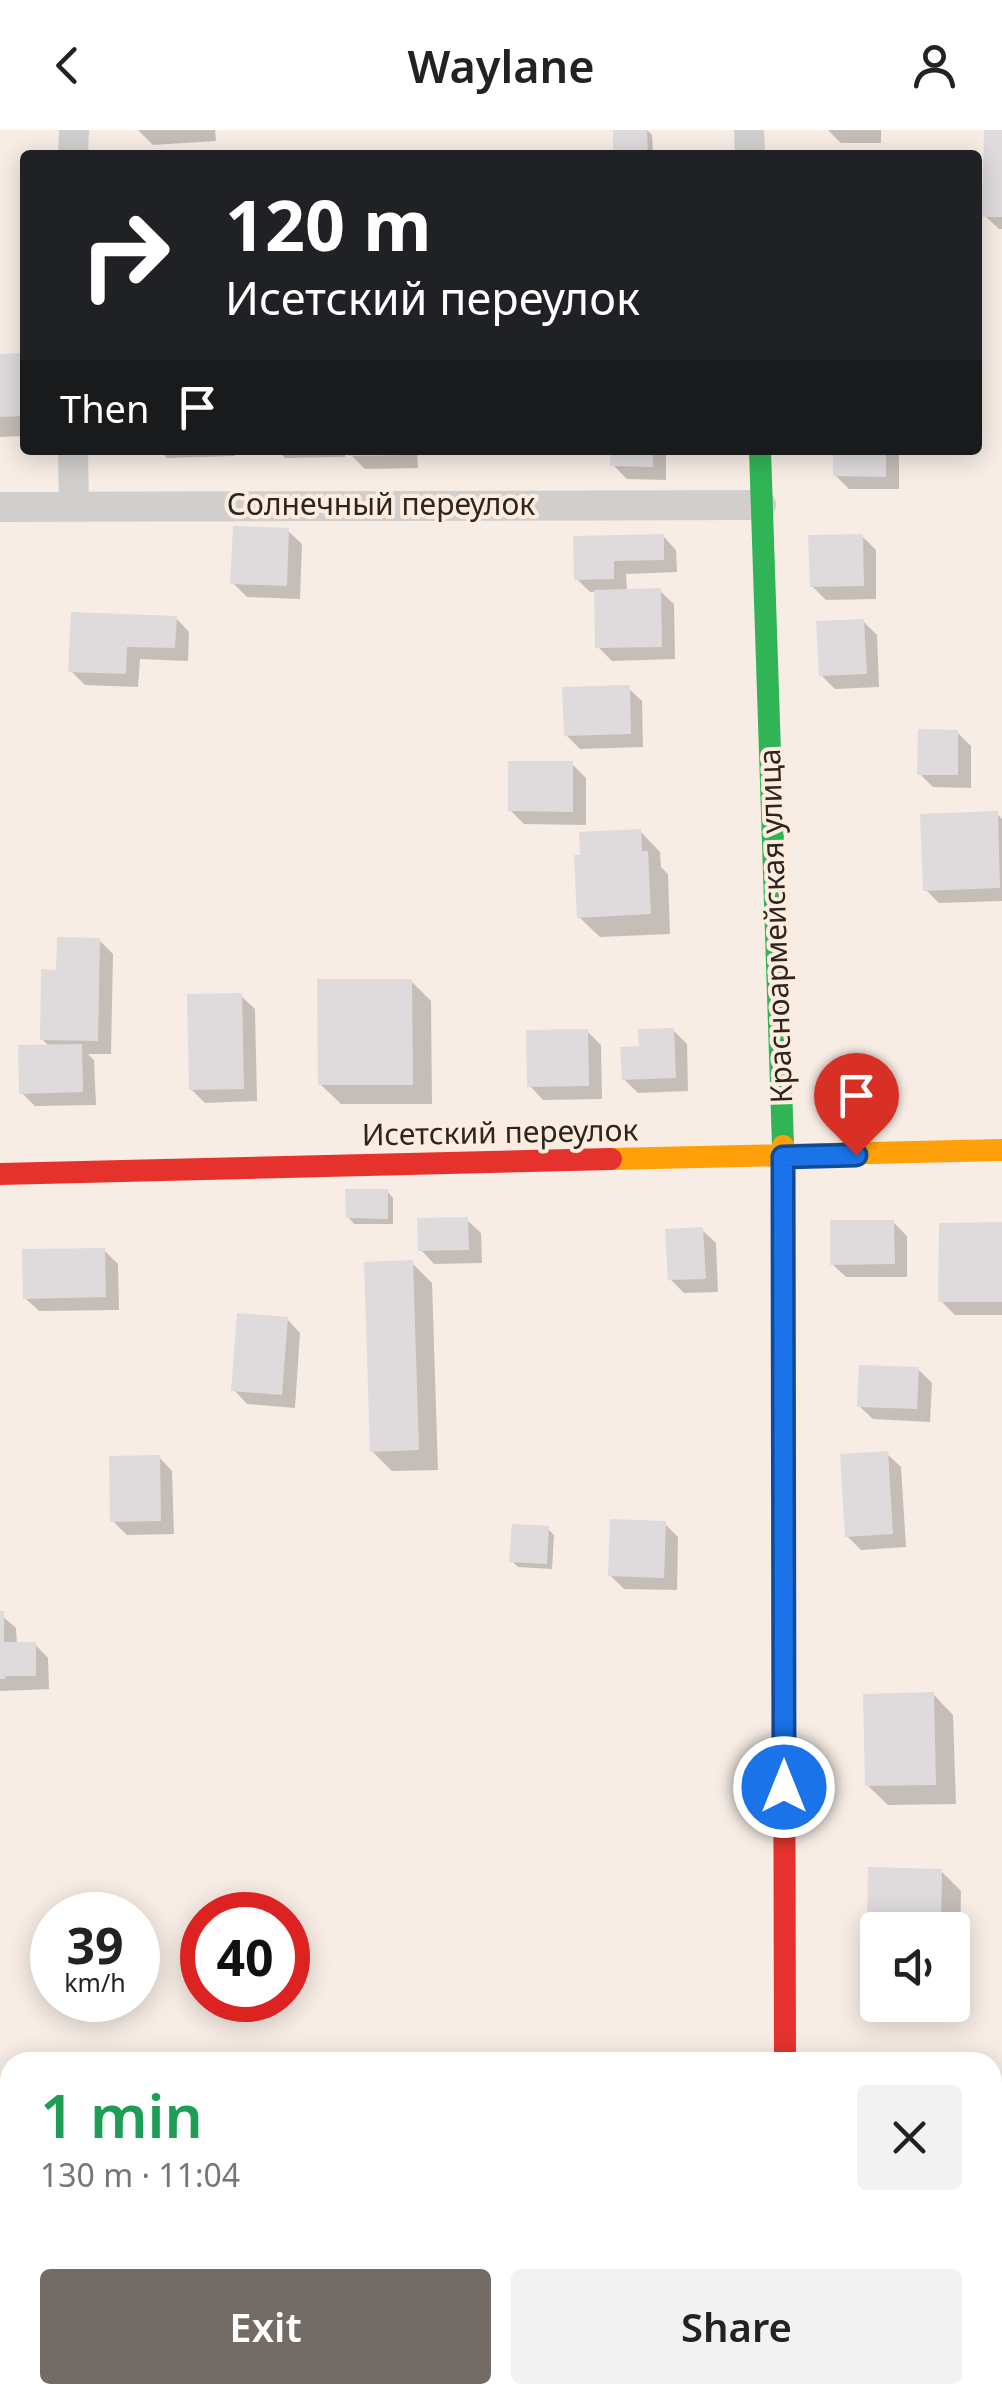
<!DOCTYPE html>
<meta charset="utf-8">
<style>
:root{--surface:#fff;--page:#f2f2f2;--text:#222;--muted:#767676;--accent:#736b65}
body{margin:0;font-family:"Noto Sans",sans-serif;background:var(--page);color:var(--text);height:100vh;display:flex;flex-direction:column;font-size:38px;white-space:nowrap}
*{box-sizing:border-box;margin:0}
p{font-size:32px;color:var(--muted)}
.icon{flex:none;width:55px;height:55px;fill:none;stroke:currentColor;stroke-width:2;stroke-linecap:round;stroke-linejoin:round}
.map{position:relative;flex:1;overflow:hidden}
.sheet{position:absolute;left:0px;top:1922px;width:1002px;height:352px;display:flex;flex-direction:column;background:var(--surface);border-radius:30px 30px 0 0;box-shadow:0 5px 25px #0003}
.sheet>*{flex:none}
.banner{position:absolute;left:20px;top:20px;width:962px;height:305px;border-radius:10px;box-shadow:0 5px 25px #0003;background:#202124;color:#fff;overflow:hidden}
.buttons{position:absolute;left:860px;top:1782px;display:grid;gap:20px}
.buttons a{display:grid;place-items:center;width:110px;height:110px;border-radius:10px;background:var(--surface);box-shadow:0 5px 25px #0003;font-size:50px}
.speed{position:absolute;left:30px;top:1762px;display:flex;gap:20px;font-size:50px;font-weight:700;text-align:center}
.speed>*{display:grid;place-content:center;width:130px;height:130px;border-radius:50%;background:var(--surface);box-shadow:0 5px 25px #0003;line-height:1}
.speed small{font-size:25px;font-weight:400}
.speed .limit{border:15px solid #d22;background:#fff;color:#111}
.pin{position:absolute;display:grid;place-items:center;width:85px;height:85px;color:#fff;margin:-102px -42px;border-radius:50% 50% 50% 0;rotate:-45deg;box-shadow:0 0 10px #0007}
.pin .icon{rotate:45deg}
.me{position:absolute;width:110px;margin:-55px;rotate:0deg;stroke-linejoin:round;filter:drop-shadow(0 0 8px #0008)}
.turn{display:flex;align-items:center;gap:35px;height:210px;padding:0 40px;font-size:45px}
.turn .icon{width:130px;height:130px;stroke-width:2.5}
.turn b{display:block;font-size:70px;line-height:85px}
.then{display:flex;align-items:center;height:95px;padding:0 40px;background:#0003;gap:20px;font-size:38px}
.round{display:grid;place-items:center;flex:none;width:105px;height:105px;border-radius:10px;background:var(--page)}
.headline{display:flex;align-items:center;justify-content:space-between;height:170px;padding:0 40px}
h1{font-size:60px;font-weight:600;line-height:75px;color:#1e9e55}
.button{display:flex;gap:20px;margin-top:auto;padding:20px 40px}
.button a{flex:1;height:115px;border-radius:10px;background:var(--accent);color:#fff;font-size:40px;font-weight:600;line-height:115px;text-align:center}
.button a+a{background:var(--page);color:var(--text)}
header{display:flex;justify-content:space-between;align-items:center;height:130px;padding:0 40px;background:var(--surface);font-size:45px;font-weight:600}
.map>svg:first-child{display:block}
.shadow{fill:#0003}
.building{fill:#dfdbdd}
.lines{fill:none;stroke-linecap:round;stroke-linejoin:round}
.street{stroke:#d1cfcd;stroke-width:30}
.fast{stroke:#30b455;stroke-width:22}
.slow{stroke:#ff9f0a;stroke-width:22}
.jam{stroke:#e5322d;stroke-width:22}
.route-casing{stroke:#114b97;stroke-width:25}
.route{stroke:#1a73e8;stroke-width:18}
.labels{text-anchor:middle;stroke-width:8;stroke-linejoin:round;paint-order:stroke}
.street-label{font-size:30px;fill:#2c2520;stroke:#feecde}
</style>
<header><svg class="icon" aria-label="back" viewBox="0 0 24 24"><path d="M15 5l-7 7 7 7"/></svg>Waylane<svg class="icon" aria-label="person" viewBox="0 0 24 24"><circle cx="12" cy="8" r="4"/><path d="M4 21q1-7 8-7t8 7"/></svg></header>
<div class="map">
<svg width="1002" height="2273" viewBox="0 0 1002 2273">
<rect width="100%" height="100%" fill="#f7ede5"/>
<path class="shadow" d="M138,0H215L216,11L153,15Z
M615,0H647L652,5L653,25H615Z
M828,0H881V13H841Z
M1002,2V99H999L985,86Z
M25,226V306L0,307V227Z
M159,320H235V326L167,328Z
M276,320H345V327L285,328Z
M351,320H417L418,338L365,339L351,325Z
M613,320H666V350L627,349L613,335Z
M835,320H899V359H849L835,345Z
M288,401L302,414L300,469L247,467L233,453Z
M663,406L676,420L677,442L626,444L627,461H660L674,474L675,529L612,531L598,517L597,462H590L576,448Z
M862,406L876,420V469L826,470L812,456Z
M176,488L189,502L188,531L140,529L138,557L85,555L71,541Z
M863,491L877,505L879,557L835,559L821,545Z
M628,558L642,571L643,617L580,619L566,605Z
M957,602L971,616V658L933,657L920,644Z
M572,634L586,648V695L524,694L510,680Z
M997,684L1002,689V771L939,773L926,760Z
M640,701L660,722L661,737L668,744L670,804L600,807L579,787Z
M99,810L113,824L111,924H88L94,930L96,975L35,976L22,963L50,917L42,909L59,842Z
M411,851L431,871L432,974H341L320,954Z
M241,866L255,879L257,971L205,973L191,959Z
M673,900L687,914L688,961L638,963L624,949Z
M587,901L601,915L602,969L543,970L530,956Z
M387,1061L393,1068V1094H354L348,1087Z
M467,1090L481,1103L482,1133L434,1134L421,1120Z
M893,1092L907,1106V1147H846L832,1134Z
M1002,1095V1185H955L941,1171Z
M702,1100L716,1113L718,1162L684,1163L670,1149Z
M104,1120L118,1134L119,1180L39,1181L25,1168Z
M412,1133L432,1153L438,1340L392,1341L372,1321Z
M287,1189L300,1203L295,1278L247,1274L234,1260Z
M918,1239L932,1253L930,1292L873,1289L859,1276Z
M887,1324L901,1337L906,1417L861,1420L847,1406Z
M159,1327L172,1341L174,1404L127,1405L113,1391Z
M664,1393L678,1407L677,1460L624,1459L610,1445Z
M548,1399L554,1405L552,1439L518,1437L512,1431Z
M0,1484L16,1498L17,1515L35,1514L48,1528L49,1559L0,1561Z
M933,1564L953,1585L956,1674L888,1675L867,1655Z
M870,1740L941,1741L961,1761L959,1875L952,1874V1800H878V1862L869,1853Z
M0,2152L10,2161V2199L0,2198Z
M675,2265H722L720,2273H683Z"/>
<path class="building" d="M613,0H647L648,25H613Z
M984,0H1002V87H982Z
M25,223V286L0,287V224Z
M348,320H405V325L348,326Z
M610,320H653V337L610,336Z
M833,320H886V347L833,346Z
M233,396L289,398L287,456L230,454Z
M664,404V430L614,431V449L574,450L573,406Z
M863,404L864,456L810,457L808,405Z
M661,458L662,517L595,518L594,460Z
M71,482L177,486L175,518L127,517L126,544L68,542Z
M864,489L867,544L819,546L816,491Z
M630,555L631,604L564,606L562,557Z
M918,599L958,600V645H917Z
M508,631H573V682L508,681Z
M998,681L1000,758L923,761L920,684Z
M641,699L642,721H648L651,784L577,788L574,725H580L579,702Z
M57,807L100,808L98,911L40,910L41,839L56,840Z
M317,849H412L413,955H318Z
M242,863L244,959L189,960L187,864Z
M674,898L676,948L622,950L620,917L639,916L638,899Z
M588,899L589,956L527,957L526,900Z
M82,914L83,962L19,964L18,915Z
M345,1059H388V1089L346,1088Z
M468,1087L469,1120L418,1121L417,1088Z
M830,1090H894L895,1134L830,1135Z
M1002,1092V1172H938L939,1093Z
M703,1097L706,1149L668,1150L665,1099Z
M105,1118L106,1167L23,1169L22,1119Z
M413,1130L419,1320L370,1322L364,1132Z
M237,1183L288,1187L282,1265L231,1261Z
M859,1235L919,1237L917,1279L857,1277Z
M888,1321L893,1404L845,1407L840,1324Z
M160,1325L161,1391L110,1392L109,1326Z
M610,1389L666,1391L664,1448L608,1446Z
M512,1394L549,1396L547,1434L509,1432Z
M0,1481H4V1512H36V1546H5V1549H0Z
M934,1562L936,1655L865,1656L863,1564Z
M868,1737L942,1739L941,1800H878V1854H866Z
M934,1928V1932H879L878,1929Z"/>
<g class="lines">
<path class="street" d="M749,0L750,25
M73,25L74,0
M73,320L74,376
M0,377L761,375
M786,2273V2265"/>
<path class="fast" d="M760,320L783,1016"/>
<path class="slow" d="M783,1016L784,1509
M611,1029L1002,1020"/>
<path class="jam" d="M0,1044L611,1029
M784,1509L785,1932"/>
</g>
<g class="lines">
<defs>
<path id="route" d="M784,1657L783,1027L856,1025"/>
</defs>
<use href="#route" class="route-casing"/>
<use href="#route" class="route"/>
</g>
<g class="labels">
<g class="street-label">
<text x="381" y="385">Солнечный переулок</text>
<text transform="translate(776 796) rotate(-92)" y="10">Красноармейская улица</text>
<text transform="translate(500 1003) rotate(-1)" y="10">Исетский переулок</text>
</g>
</g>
</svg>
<div class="buttons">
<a><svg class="icon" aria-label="sound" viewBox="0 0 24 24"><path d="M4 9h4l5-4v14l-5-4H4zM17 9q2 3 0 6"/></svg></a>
</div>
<div class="speed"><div>39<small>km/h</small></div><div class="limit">40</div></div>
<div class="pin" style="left:856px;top:1025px;background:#d93025"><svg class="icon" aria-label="arrive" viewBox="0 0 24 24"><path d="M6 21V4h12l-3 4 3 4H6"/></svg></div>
<svg class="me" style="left:784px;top:1657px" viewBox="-20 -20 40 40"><circle r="17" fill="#1a73e8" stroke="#fff" stroke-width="3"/><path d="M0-11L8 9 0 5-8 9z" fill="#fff"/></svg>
<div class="banner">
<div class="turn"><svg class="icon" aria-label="right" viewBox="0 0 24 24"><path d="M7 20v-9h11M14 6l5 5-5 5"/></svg><div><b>120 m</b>Исетский переулок</div></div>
<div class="then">Then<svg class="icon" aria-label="arrive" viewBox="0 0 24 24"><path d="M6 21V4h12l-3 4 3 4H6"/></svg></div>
</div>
<section class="sheet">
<div class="headline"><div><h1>1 min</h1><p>130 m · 11:04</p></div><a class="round"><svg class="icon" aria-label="close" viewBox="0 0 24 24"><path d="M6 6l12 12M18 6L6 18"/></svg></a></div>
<div class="button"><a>Exit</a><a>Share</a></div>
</section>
</div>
